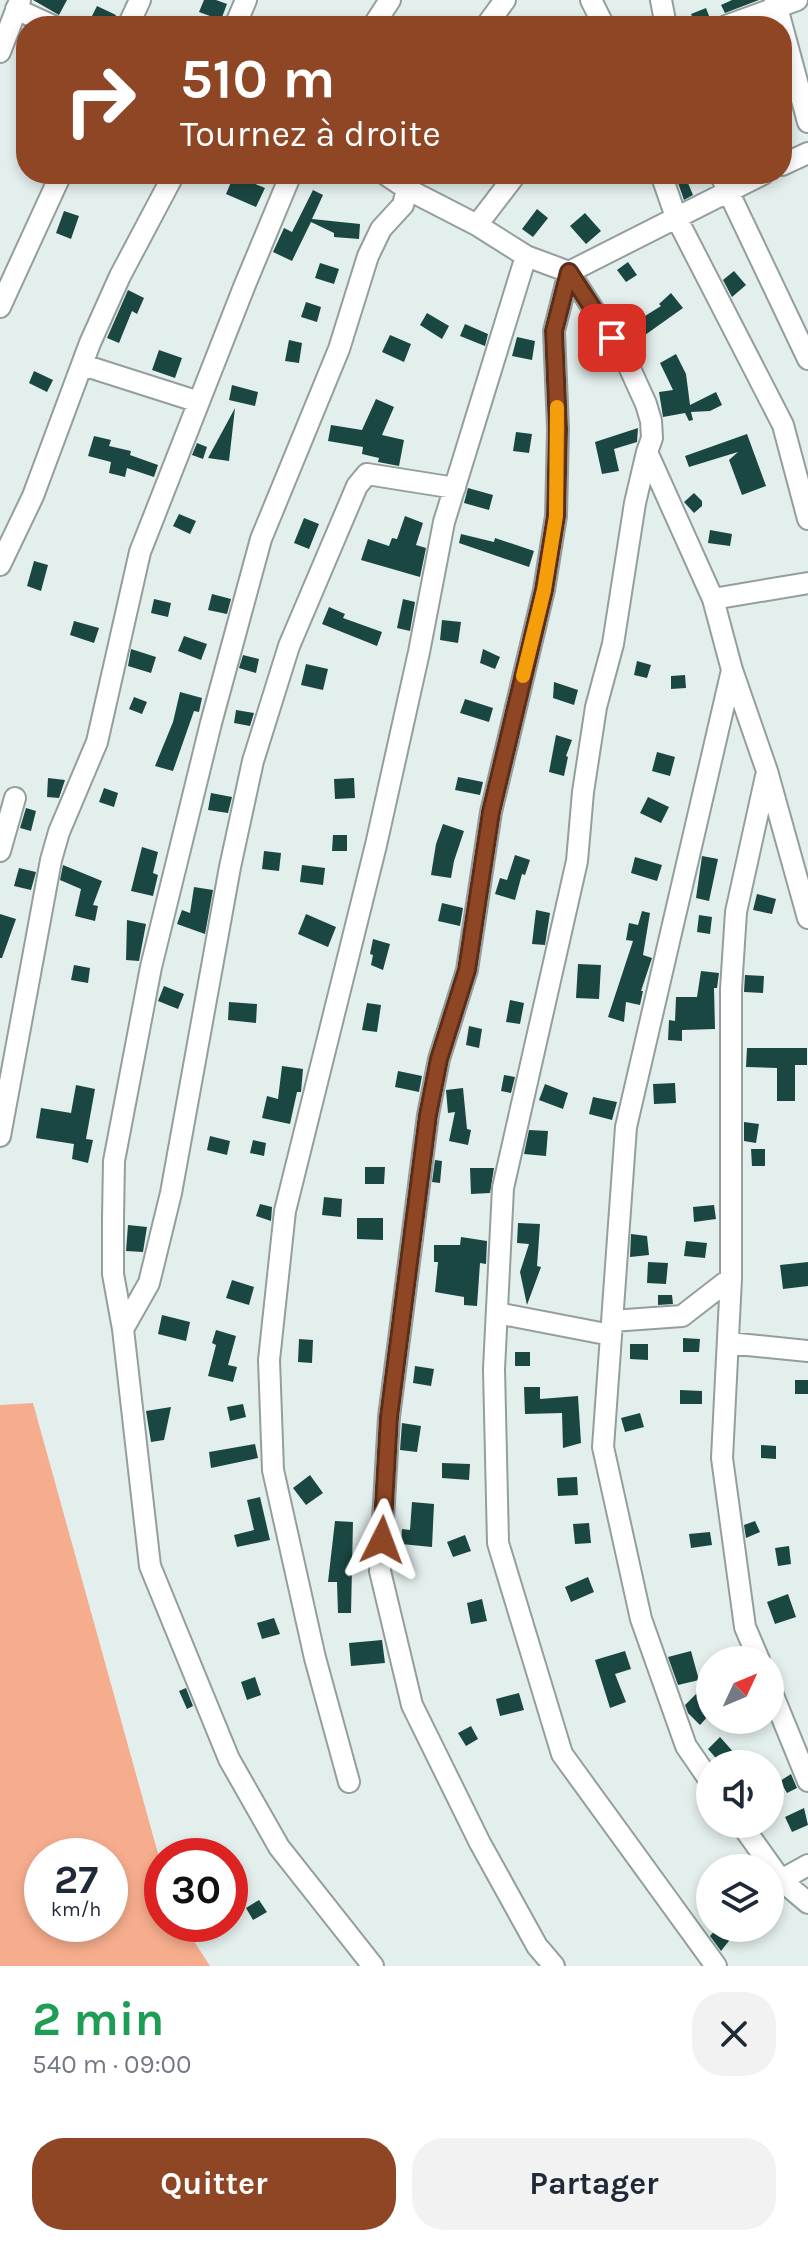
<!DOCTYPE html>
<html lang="fr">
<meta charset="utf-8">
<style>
:root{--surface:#fff;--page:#f2f2f3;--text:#1f2937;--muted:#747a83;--accent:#8e4624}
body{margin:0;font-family:Karla,sans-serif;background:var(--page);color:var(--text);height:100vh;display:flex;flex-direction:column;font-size:30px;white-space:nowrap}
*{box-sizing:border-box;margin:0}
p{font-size:26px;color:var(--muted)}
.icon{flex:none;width:44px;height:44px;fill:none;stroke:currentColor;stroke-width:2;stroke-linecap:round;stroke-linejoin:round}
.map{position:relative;height:1966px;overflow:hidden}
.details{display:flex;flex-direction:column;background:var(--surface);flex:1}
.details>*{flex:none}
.hud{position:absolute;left:16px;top:16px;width:776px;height:168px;border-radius:32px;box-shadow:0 4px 12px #0003;background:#8e4624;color:#fff;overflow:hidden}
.needle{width:52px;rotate:46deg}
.buttons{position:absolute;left:696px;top:1646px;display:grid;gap:16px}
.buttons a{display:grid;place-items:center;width:88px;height:88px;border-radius:50%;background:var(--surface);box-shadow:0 4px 12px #0003;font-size:40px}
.speed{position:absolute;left:24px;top:1838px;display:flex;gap:16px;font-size:40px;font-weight:700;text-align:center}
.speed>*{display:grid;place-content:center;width:104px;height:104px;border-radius:50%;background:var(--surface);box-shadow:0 4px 12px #0003;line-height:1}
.speed small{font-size:20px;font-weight:400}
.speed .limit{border:12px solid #d22;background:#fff;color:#111}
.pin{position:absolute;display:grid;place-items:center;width:68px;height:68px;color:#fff;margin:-34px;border-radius:16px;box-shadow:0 4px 12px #0006}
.me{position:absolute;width:88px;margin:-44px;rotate:3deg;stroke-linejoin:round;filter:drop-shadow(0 0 6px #0008)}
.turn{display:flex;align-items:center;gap:28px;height:168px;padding:0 32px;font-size:36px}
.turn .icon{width:104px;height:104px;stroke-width:2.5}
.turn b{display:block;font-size:56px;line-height:68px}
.round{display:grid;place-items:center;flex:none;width:84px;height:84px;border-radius:32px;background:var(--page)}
.head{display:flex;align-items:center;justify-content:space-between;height:136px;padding:0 32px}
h1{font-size:48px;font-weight:700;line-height:60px;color:#1e9e55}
.cta{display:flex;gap:16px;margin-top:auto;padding:16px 32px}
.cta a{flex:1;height:92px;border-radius:32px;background:var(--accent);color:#fff;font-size:32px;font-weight:700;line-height:92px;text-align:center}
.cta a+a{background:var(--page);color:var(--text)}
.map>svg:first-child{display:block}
.green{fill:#f6ad8d;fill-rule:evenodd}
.building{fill:#1b4743}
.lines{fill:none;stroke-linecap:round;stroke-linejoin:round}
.minor-casing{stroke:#939e9d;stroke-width:24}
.minor{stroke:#fff;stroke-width:20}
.route-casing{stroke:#5c2e17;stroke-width:20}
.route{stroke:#8e4624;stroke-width:14}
.slow{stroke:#f59e0b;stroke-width:14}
</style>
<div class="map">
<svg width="808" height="1966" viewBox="0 0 808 1966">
<rect width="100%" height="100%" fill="#e3efed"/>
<path class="green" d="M33,1403L162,1868V1924H183L210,1966H0V1405ZM42,1856H110V1924H42Z"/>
<path class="building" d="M33,0H67L59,15Z
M204,0H216L227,4L221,20L199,12Z
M732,0H759L725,13L721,5Z
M97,6L116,15L111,26H87Z
M706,8L711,21L696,26L691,14Z
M234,175L265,188L256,207L226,194Z
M685,176L693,195L684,200L677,180Z
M313,190L323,195L312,219L360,224L359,239L334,237V233L311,222L292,261L273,252L284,228L292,232Z
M537,209L548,218L533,237L522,229Z
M64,211L79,216L71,239L56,233Z
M585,213L601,231L586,244L570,226Z
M628,262L637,275L626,282L617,270Z
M320,263L339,269L334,284L315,278Z
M734,271L746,285L732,297L723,280Z
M128,290L144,298L137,314L132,311L119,343L107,338Z
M671,293L683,308L645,335L637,321L661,306L659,304Z
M306,302L321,307L317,322L301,317Z
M427,313L449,326L442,339L420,325Z
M465,324L488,334L485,346L460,336Z
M390,335L411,344L404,362L382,352Z
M517,337L535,341L532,360L512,356Z
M289,340L302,343L299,363L285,361Z
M159,350L182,358L175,378L152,370Z
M676,354L686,374L690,405L716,392L722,405L710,411L691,412L693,420L689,421L685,413L663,417L659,392L673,390L660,363Z
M34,371L53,380L47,392L29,383Z
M232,385L258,392L255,406L229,400Z
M376,399L394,407L382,435L404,440L399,466L378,462L379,458L362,454L363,447L328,441L331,425L362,430Z
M235,408L229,461L208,458Z
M638,428L637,442L614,449L619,471L602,474L595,442Z
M516,432L532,434L529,453L513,451Z
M747,434L766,486L742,495L729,460L738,452L689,467L685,456Z
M94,436L111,440L109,446L131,451L130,455L158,465L154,477L127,468L125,477L109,473L111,462L88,456Z
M197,443L207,447L203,459L192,455Z
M468,488L493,495L489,510L464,503Z
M694,493L702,501V506L694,513L684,502Z
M179,514L196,521L190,534L173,526Z
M405,516L423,523L416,545L426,548L420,577L361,560L368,539L389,546L392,538L397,539Z
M304,518L319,524L309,549L294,543Z
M710,530L732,534L730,546L708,543Z
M461,534L494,542L495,538L534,551L529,567L459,543Z
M34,561L48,565L41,591L27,586Z
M212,594L231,599L227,614L208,610Z
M154,599L171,603L168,617L151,613Z
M403,599L415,602L410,631L397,628Z
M329,607L345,614L343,618L382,632L377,646L322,624Z
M442,620L461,622L458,643L440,640Z
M74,621L99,628L94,643L70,635Z
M184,636L207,644L201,660L178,651Z
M131,649L156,657L151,673L128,666Z
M483,649L500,657L495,669L480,663Z
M243,655L259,659L256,673L239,668Z
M637,661L651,665L647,678L634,675Z
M306,664L328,669L323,690L301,685Z
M685,675L686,688L671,689V676Z
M554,682L578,690L574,705L553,698Z
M180,692L202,698L199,712L194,711L173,771L155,766L173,722Z
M134,697L147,702L142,714L129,709Z
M465,699L493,708L489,722L460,713Z
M236,710L254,713L250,726L234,723Z
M556,735L572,740L566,756L568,757L564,776L549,772Z
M657,752L675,757L670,776L652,771Z
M458,777L483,782L480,795L455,790Z
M48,778L65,780L59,798L47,797Z
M354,778L355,798L335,799L334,779Z
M104,788L118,793L114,807L99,802Z
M211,793L232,797L228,813L208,810Z
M648,797L669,807L661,823L640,813Z
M26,808L36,811L31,831L20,828Z
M443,824L464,831L454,861L451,878L431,875L436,844Z
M333,835H347V851H332Z
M142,847L158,852L153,873L158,875L153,896L131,891Z
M264,851L281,853L279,871L262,869Z
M515,855L530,860L525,875L522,874L515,900L495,894L500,878L507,880Z
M702,856L718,859L709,901L696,898Z
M635,857L662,865L657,881L631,873Z
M63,865L102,881L93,905L98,906L95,921L75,916L81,889L60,880Z
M302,865L325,868L323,885L300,882Z
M19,868L36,872L31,890L14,886Z
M194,887L213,890L205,934L177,924L182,910L190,913Z
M757,894L776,899L772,914L753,910Z
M442,903L463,908L460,926L438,921Z
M536,910L550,913L545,945L532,944Z
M642,911L650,913L643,955L652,958L641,991H643L640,1005L626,1002L624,1022L608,1017L633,941L626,940L629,923L638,925Z
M0,914L16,919L2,958H0Z
M306,914L336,927L328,947L298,934Z
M699,915L712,917L710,934L697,932Z
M127,920L146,924L139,961L126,960Z
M373,939L390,944L383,970L371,965L373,955L370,954Z
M578,964L601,965L599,999L576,998Z
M74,965L90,968L88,983L71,980Z
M701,971L719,973L717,988H714L715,1029L682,1030V1041L668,1040L669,1020L675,1021L676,997H697Z
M745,975L764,976L763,993L744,992Z
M164,986L184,994L178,1009L158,1001Z
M510,1000L524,1003L520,1024L506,1022Z
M229,1002L257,1004L256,1023L228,1020Z
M367,1003L381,1005L377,1032L362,1030Z
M469,1026L482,1029L479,1048L466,1045Z
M747,1048H807V1065H795V1101H777V1068L746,1067Z
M282,1066L303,1069L301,1092H297L290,1124L262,1118L267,1096L278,1099Z
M398,1071L422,1076L419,1092L395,1087Z
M504,1075L515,1077L511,1093L501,1091Z
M675,1083L676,1103L654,1104L653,1084Z
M545,1084L568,1093L563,1109L539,1100Z
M76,1085L95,1089L86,1139L93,1140L88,1163L72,1159L74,1144L36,1138L41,1108L71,1113Z
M463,1088L467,1129L471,1130L468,1145L449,1141L455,1112L448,1113L446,1090Z
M593,1097L617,1102L612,1120L589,1114Z
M744,1122L759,1124L756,1143L744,1141Z
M529,1130L548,1131L546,1156L524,1154Z
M210,1136L230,1141L227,1155L207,1150Z
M253,1140L266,1143L264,1156L250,1153Z
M751,1149H765V1166H752Z
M435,1160L442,1161L440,1183L432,1182Z
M365,1167H385L384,1184H365Z
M470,1168H494L490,1193L471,1194Z
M324,1197L342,1199L341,1217L322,1215Z
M260,1204L272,1207L271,1221L256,1216Z
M714,1205L716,1219L694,1222L693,1207Z
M357,1218H383V1240L357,1239Z
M518,1223L540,1224L537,1266L541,1267L527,1305L520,1272L529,1244L517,1243Z
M128,1225L147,1227L143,1252L126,1251Z
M631,1234L647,1236L649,1255L630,1257Z
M461,1237L487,1241L486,1264L480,1263L477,1306L464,1305V1297L435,1292L438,1262H434V1245H460Z
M686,1241L707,1243L705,1258L684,1256Z
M648,1262L668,1263L666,1284L647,1283Z
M808,1262V1286L783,1289L780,1265Z
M232,1280L254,1287L249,1305L226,1298Z
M658,1295H672L673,1304L658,1305Z
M162,1315L190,1322L186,1341L158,1334Z
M216,1330L236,1336L228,1365L237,1367L233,1382L208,1376L216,1345L212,1343Z
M683,1338L700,1339L699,1352H683Z
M299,1339L313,1340L312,1363L298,1362Z
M630,1344H648V1360L630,1359Z
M515,1352H530V1366H515Z
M415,1366L434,1369L431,1386L413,1383Z
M795,1380H808V1394H795Z
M524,1387H540V1399L578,1396L581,1443L563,1448L562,1413L525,1414Z
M680,1390L702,1391V1404H680Z
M243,1404L246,1417L230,1421L227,1407Z
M171,1407L164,1440L151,1442L146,1411Z
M640,1413L644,1427L625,1432L621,1418Z
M402,1423L421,1426L417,1452L400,1450Z
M255,1444L258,1458L211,1468L209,1452Z
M761,1445L776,1446V1459L761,1458Z
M442,1463L470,1464L469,1480L442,1478Z
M310,1475L323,1493L306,1505L293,1488Z
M577,1477L578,1495L558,1496L557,1478Z
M260,1497L270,1540L237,1547L234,1535L254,1530L247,1500Z
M412,1502L434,1504L432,1547L401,1544L402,1529L410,1530Z
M335,1521L353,1522L351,1613H338L337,1582H328Z
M755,1521L760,1532L746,1538L744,1525Z
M589,1523L591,1543L575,1544L573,1524Z
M710,1532L712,1545L691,1548L689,1534Z
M465,1535L471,1551L453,1557L447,1542Z
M789,1546L791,1564L778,1566L775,1548Z
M588,1577L594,1592L571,1602L565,1587Z
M788,1594L796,1617L775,1624L767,1602Z
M482,1599L487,1621L471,1624L467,1603Z
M274,1618L280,1634L262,1639L257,1623Z
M382,1640L385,1663L351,1666L349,1643Z
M625,1651L631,1669L615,1674L626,1702L610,1708L595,1660Z
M691,1651L699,1680L678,1685L668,1657Z
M255,1677L261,1695L247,1700L241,1682Z
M186,1688L193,1706L187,1709L179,1691Z
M519,1693L524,1710L500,1716L496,1699Z
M696,1694L710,1707V1714L700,1725L688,1713L685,1705Z
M471,1726L478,1739L466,1746L458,1733Z
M720,1737L736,1755L726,1764H721L708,1749Z
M791,1774L797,1788L787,1793L780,1781Z
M804,1808L808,1825L792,1832L785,1817Z
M259,1900L267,1912L253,1920L246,1908Z
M717,1928H739L721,1951L710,1936Z"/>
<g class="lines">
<defs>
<path id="minor" d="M591,0L604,26
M661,0L666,26
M775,0L808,122
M16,9L53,26
M128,26L140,0
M235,26L246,0
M373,26L390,0
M486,26L505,0
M726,26L797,0
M0,52L20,0
M782,165L808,153
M385,174L407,189L477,225L526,256L569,272L626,360L646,404L651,421L652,438L647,452L713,599L732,670L767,771L808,918
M661,174L676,217L783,425L808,519
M720,174L808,359
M477,225L516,174
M0,307L61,174
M83,365L199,402
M647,452L635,503L613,644L596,707L583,792L577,861L503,1188L494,1369L498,1543L562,1754L716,1966
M0,565L33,496L90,343L120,276L174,174
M713,599L808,583
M0,851L15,798
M0,1136L51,860L59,832L97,742L140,552L244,287L291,174
M497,1313L611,1335
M612,1321L682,1316L731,1278
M123,1329L149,1283L171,1193L230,867L253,761L289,646L357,486L367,474L455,488
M728,1343L808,1351
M759,1660L745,1627L722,1458L731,1278V989L736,912L766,776
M770,1688L808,1781
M710,1781L686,1746L641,1619L603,1447L626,1127L732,670
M349,1782L315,1658L273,1470L269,1360L285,1211L376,845L419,652L444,522L526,256
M741,1824L781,1880L808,1903
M781,1880L808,1865
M373,1966L279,1847L229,1759L150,1566L123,1329L113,1274V1218L114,1161L151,967L211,723L261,539L339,349L368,256L381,229L403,205L407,189L405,174
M554,1966L537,1946L480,1843L412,1705L380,1571L389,1417L428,1115L439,1059L467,970L491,812L544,590L556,516L558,429L554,331L569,272L763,174"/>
</defs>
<use href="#minor" class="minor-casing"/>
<use href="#minor" class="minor"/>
</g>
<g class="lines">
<defs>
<path id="route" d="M382,1540L389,1417L428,1115L439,1059L467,970L491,812L544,590L556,516L558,429L554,331L569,272L612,338"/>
</defs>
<use href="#route" class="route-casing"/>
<use href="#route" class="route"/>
<path class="slow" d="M523,676L544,590L556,516L557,407"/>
</g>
</svg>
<div class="buttons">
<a><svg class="needle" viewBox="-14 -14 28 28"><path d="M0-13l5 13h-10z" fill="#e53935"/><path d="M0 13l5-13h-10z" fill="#747a83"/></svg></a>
<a><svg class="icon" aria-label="sound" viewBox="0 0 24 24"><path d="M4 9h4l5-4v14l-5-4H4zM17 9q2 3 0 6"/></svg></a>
<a><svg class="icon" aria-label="layers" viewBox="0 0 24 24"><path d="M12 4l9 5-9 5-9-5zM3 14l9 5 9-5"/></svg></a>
</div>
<div class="speed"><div>27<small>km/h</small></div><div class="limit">30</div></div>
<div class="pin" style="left:612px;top:338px;background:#d93025"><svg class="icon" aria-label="arrive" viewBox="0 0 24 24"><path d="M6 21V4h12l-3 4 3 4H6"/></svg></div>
<svg class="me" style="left:382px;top:1540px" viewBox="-20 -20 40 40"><path d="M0-17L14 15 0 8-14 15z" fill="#8e4624" stroke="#fff" stroke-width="4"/></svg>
<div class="hud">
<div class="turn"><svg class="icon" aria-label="right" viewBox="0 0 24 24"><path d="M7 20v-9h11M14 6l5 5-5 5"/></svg><div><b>510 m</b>Tournez à droite</div></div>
</div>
</div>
<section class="details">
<div class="head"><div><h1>2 min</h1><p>540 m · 09:00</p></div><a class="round"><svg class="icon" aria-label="close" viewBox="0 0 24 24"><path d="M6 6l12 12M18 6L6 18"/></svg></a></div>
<div class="cta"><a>Quitter</a><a>Partager</a></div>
</section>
